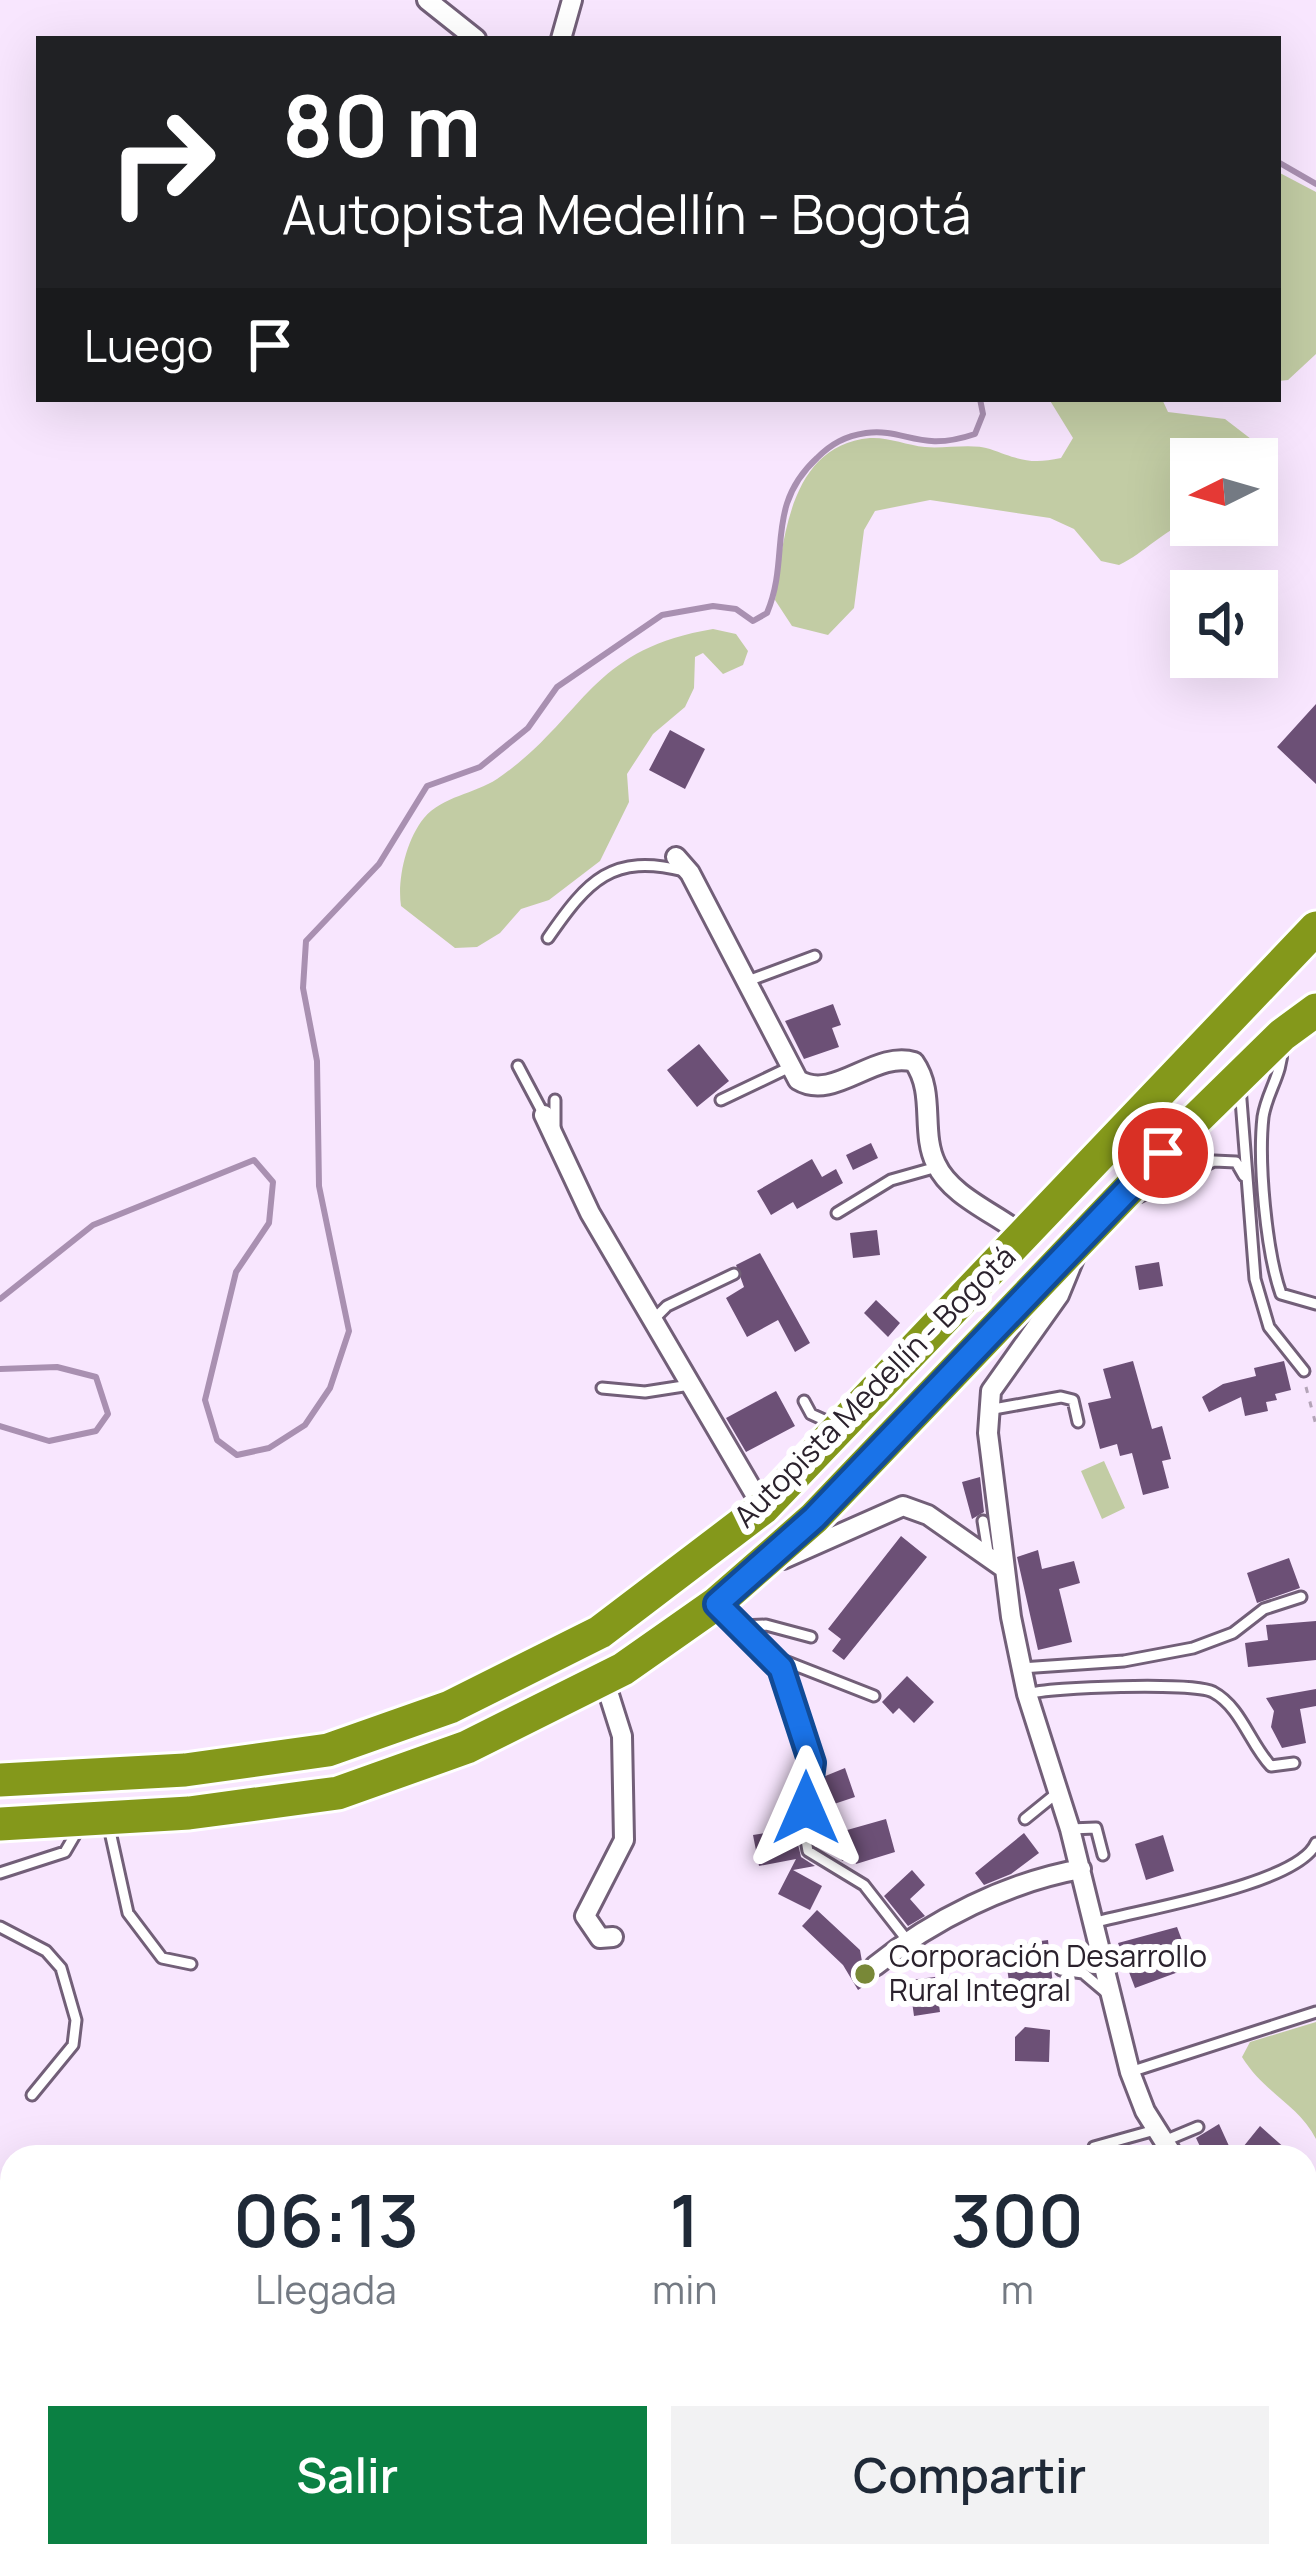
<!DOCTYPE html>
<html lang="es">
<meta charset="utf-8">
<style>
:root{--surface:#fff;--page:#f2f2f3;--text:#1f2937;--muted:#747a83;--accent:#0b8043}
body{margin:0;font-family:Manrope,sans-serif;background:var(--page);color:var(--text);height:100vh;display:flex;flex-direction:column;font-size:45px;white-space:nowrap}
*{box-sizing:border-box;margin:0}
p{font-size:39px;color:var(--muted)}
.icon{flex:none;width:66px;height:66px;fill:none;stroke:currentColor;stroke-width:2;stroke-linecap:round;stroke-linejoin:round}
.map{position:relative;flex:1;overflow:hidden}
.panel{position:absolute;left:0px;top:2145px;width:1317px;height:423px;display:flex;flex-direction:column;background:var(--surface);border-radius:36px 36px 0 0;box-shadow:0 12px 48px #0002}
.panel>*{flex:none}
.hud{position:absolute;left:36px;top:36px;width:1245px;height:366px;border-radius:0px;box-shadow:0 12px 48px #0002;background:#202124;color:#fff;overflow:hidden}
.needle{width:78px;rotate:265deg}
.tools{position:absolute;left:1170px;top:438px;display:grid;gap:24px}
.tools a{display:grid;place-items:center;width:108px;height:108px;border-radius:0px;background:var(--surface);box-shadow:0 12px 48px #0002;font-size:60px}
.pin{position:absolute;display:grid;place-items:center;width:102px;height:102px;color:#fff;margin:-51px;border:6px solid #fff;border-radius:50%;box-shadow:0 3px 12px #0007}
.me{position:absolute;width:132px;margin:-66px;rotate:0deg;stroke-linejoin:round;filter:drop-shadow(0 0 9px #0008)}
.turn{display:flex;align-items:center;gap:42px;height:252px;padding:0 48px;font-size:54px}
.turn .icon{width:156px;height:156px;stroke-width:2.5}
.turn b{display:block;font-size:84px;line-height:102px}
.then{display:flex;align-items:center;height:114px;padding:0 48px;background:#0003;gap:24px;font-size:45px}
.eta{display:flex;justify-content:space-evenly;align-items:center;height:204px;text-align:center}
.eta b{font-size:72px;font-weight:600;line-height:84px}
.button{display:flex;gap:24px;margin-top:auto;padding:24px 48px}
.button a{flex:1;height:138px;border-radius:0px;background:var(--accent);color:#fff;font-size:48px;font-weight:600;line-height:138px;text-align:center}
.button a+a{background:var(--page);color:var(--text)}
.map>svg:first-child{display:block}
.green{fill:#c2cca4}
.lines{fill:none;stroke-linecap:round;stroke-linejoin:round}
.stream{stroke:#a990b1;stroke-width:6}
.building{fill:#6c5076}
.lane-casing{stroke:#725f78;stroke-width:15}
.street-casing{stroke:#725f78;stroke-width:24}
.highway-casing{stroke:#fff;stroke-width:39}
.path{stroke:#b3a4b7;stroke-width:3;stroke-dasharray:6 9;stroke-linecap:butt}
.lane{stroke:#fff;stroke-width:9}
.street{stroke:#fff;stroke-width:18}
.highway{stroke:#84981b;stroke-width:33}
.route-casing{stroke:#114b97;stroke-width:30}
.route{stroke:#1a73e8;stroke-width:21}
.poi-dot{fill:#788837;stroke:#fff;stroke-width:4.5}
.labels{text-anchor:middle;stroke-width:12;stroke-linejoin:round;paint-order:stroke}
.street-label{font-size:30px;fill:#2b222d;stroke:#fff}
.poi-label{font-size:30px;fill:#2b222d;stroke:#fff;text-anchor:start}
</style>
<div class="map">
<svg width="1316" height="2567" viewBox="0 0 1316 2567">
<rect width="100%" height="100%" fill="#f8e6fe"/>
<path class="green" d="M1278,172L1316,192V354L1288,380L1278,381Z
M1049,399H1162L1168,412L1225,419L1251,439L1256,459H1191V521C1163,530 1146,552 1119,565L1101,561L1074,529L1050,518L930,500L875,511L864,530L854,608L828,635L792,626L775,600C783,539 790,445 870,438C889,437 906,445 925,447C944,449 972,443 990,449C1018,459 1030,465 1061,458L1073,438Z
M713,629L736,634L748,651L743,665L723,674L703,653L695,657L694,688L685,707L653,734L627,774L629,802L600,861L549,900L521,909L500,933L477,947L455,948L401,906C397,880 406,840 424,818C443,796 474,794 497,779C585,719 587,650 713,629Z
M1104,1461L1125,1508L1102,1519L1081,1471Z
M1316,2022V2139C1298,2104 1265,2094 1242,2057L1250,2042Z"/>
<g class="lines">
<path class="stream" d="M1278,162L1316,184
M0,1299L93,1225L254,1160L273,1182L269,1223L236,1272L205,1400L217,1440L237,1455L269,1448L305,1425L330,1388L349,1331L319,1186L317,1061L303,988L306,941L379,864L427,786L480,767L528,728L557,687L662,615L713,606L736,609L753,621L767,613C791,556 764,507 817,458C831,444 845,436 866,433C906,428 919,453 975,434L983,414L980,399
M0,1369L57,1367L96,1377L108,1414L96,1431L49,1441L0,1426"/>
</g>
<path class="building" d="M1316,704V784L1277,747Z
M670,730L705,749L685,789L649,770Z
M833,1004L841,1025L832,1028L839,1047L804,1059L785,1021Z
M699,1044L729,1081L697,1107L667,1070Z
M871,1143L878,1158L853,1170L846,1155Z
M812,1159L822,1177L836,1169L843,1183L797,1209L793,1202L771,1215L757,1191Z
M877,1230L880,1255L853,1258L850,1233Z
M760,1253L810,1343L795,1352L778,1320L747,1337L726,1298L744,1287L736,1265Z
M1159,1262L1163,1286L1139,1290L1135,1266Z
M876,1300L900,1323L888,1337L864,1313Z
M1133,1361L1152,1429L1162,1426L1171,1459L1162,1461L1169,1488L1143,1495L1132,1453L1120,1456L1117,1444L1100,1449L1088,1403L1111,1398L1103,1369Z
M1284,1361L1291,1390L1275,1394L1277,1400L1266,1402L1268,1411L1245,1416L1241,1397L1209,1412L1202,1397L1223,1384L1256,1376L1254,1368Z
M776,1391L795,1426L746,1452L726,1418Z
M980,1477L984,1512L972,1519L962,1482Z
M901,1536L927,1557L844,1660L832,1651L841,1639L828,1629Z
M1038,1550L1042,1569L1074,1561L1080,1583L1059,1589L1072,1642L1038,1650L1017,1557Z
M1289,1558L1300,1588L1257,1603L1247,1573Z
M1316,1621V1660L1248,1667L1245,1643L1268,1640L1266,1625Z
M907,1676L934,1702L914,1723L899,1708L893,1714L882,1702Z
M1316,1689V1706L1300,1709L1306,1743L1282,1748L1271,1727L1274,1711L1266,1698Z
M845,1768L855,1797L825,1807L818,1779Z
M886,1819L895,1852L856,1864L854,1858L842,1861L833,1834Z
M773,1832L779,1849L798,1844L801,1857L815,1866L793,1870L822,1886L810,1910L778,1894L796,1859L759,1866L753,1835Z
M1024,1833L1039,1853L1011,1874L984,1885L975,1873Z
M1163,1835L1174,1871L1146,1880L1135,1844Z
M912,1870L925,1885L910,1899L925,1916L908,1926L884,1896Z
M817,1910L860,1950L864,1973L875,1979L858,1990L843,1965L802,1926Z
M1177,1927L1192,1967L1135,1988L1118,1943Z
M1048,1940L1053,1985L1019,1989L1018,1981L1009,1982L1004,1946Z
M935,1977L940,2012L914,2016L909,1980Z
M1025,2027L1050,2030L1049,2062L1015,2061V2037Z
M1219,2124L1234,2157H1205L1196,2138Z
M1260,2126L1287,2150L1278,2157H1235Z"/>
<g class="lines">
<defs>
<path id="lane" d="M548,938C588,880 612,853 684,871
M745,982L815,956
M1282,1046C1283,1074 1267,1091 1263,1117C1258,1162 1266,1251 1281,1294L1316,1304
M518,1066L544,1115
M1240,1087L1255,1279L1269,1327L1304,1371
M555,1100V1130
M721,1100L788,1068
M1139,1197L1214,1161L1236,1162L1244,1176
M837,1213L891,1180L937,1167
M652,1321L667,1306L734,1274
M602,1388L645,1392L690,1385
M804,1401L811,1414L833,1424
M988,1410L1061,1397L1073,1400L1078,1422
M983,1521L989,1558
M723,1609L781,1668L811,1764L804,1829L808,1851L864,1885L907,1940
M740,1626L766,1625L811,1637
M777,1658L874,1696
M1021,1668L1124,1661L1193,1648L1233,1633L1264,1609L1301,1597
M1027,1694C1050,1687 1193,1682 1213,1692C1241,1707 1250,1744 1271,1766L1294,1763
M1025,1819L1057,1793
M109,1827L128,1913L162,1958L191,1964
M1070,1829L1096,1828L1103,1855
M0,1873L65,1852L79,1828
M1093,1923C1138,1910 1298,1885 1316,1843
M0,1927L46,1951L61,1968L76,2020L73,2045L32,2095
M1061,1970L1083,1973L1109,1995
M1130,2072L1316,2012
M1162,2142L1198,2127
M1093,2157L1094,2147L1155,2130
M1065,2556L1069,2567
M1132,2561V2556"/>
<path id="street" d="M427,0L476,39
M561,39L572,0
M676,857L690,873L798,1080C834,1102 875,1050 914,1062C936,1093 920,1132 936,1164C951,1197 998,1214 1024,1236
M544,1115L590,1213L763,1508
M1075,1256L1059,1295L991,1391L988,1433L1011,1617L1027,1694L1070,1829L1130,2072L1145,2111L1174,2157
M783,1559L903,1506L928,1515L1005,1569
M604,1679L622,1736L624,1840L585,1916L600,1938L613,1937
M875,1966C932,1920 1008,1882 1081,1869
M1305,2259L1316,2276
M1305,2303L1316,2291
M0,2468L12,2472
M328,2556L357,2567
M723,2556L727,2567
M1165,2556V2567
M1024,2567L1053,2556"/>
<path id="highway" d="M0,1780L185,1770L328,1750L450,1707L600,1632L763,1508L1316,928
M0,1824L189,1813L338,1793L467,1747L623,1669L717,1603L814,1518L1189,1126L1282,1035L1316,1010"/>
</defs>
<use href="#lane" class="lane-casing"/>
<use href="#street" class="street-casing"/>
<use href="#highway" class="highway-casing"/>
<path class="path" d="M1306,1387L1316,1425"/>
<use href="#lane" class="lane"/>
<use href="#street" class="street"/>
<use href="#highway" class="highway"/>
</g>
<g class="lines">
<defs>
<path id="route" d="M806,1808L812,1763L781,1668L717,1604L814,1518L1163,1153"/>
</defs>
<use href="#route" class="route-casing"/>
<use href="#route" class="route"/>
</g>
<circle class="poi-dot" cx="865" cy="1974" r="12"/>
<g class="labels">
<g class="street-label">
<text transform="translate(875 1387) rotate(-45)" y="10">Autopista Medellín - Bogotá</text>
</g>
<g class="poi-label">
<text x="889" y="1967">Corporación Desarrollo<tspan x="889" dy="34">Rural Integral</tspan></text>
</g>
</g>
</svg>
<div class="tools">
<a><svg class="needle" viewBox="-14 -14 28 28"><path d="M0-13l5 13h-10z" fill="#e53935"/><path d="M0 13l5-13h-10z" fill="#747a83"/></svg></a>
<a><svg class="icon" aria-label="sound" viewBox="0 0 24 24"><path d="M4 9h4l5-4v14l-5-4H4zM17 9q2 3 0 6"/></svg></a>
</div>
<div class="pin" style="left:1163px;top:1153px;background:#d93025"><svg class="icon" aria-label="arrive" viewBox="0 0 24 24"><path d="M6 21V4h12l-3 4 3 4H6"/></svg></div>
<svg class="me" style="left:806px;top:1808px" viewBox="-20 -20 40 40"><path d="M0-17L14 15 0 8-14 15z" fill="#1a73e8" stroke="#fff" stroke-width="4"/></svg>
<div class="hud">
<div class="turn"><svg class="icon" aria-label="right" viewBox="0 0 24 24"><path d="M7 20v-9h11M14 6l5 5-5 5"/></svg><div><b>80 m</b>Autopista Medellín - Bogotá</div></div>
<div class="then">Luego<svg class="icon" aria-label="arrive" viewBox="0 0 24 24"><path d="M6 21V4h12l-3 4 3 4H6"/></svg></div>
</div>
<section class="panel">
<div class="eta">
<div><b>06:13</b><p>Llegada</p></div>
<div><b>1</b><p>min</p></div>
<div><b>300</b><p>m</p></div>
</div>
<div class="button"><a>Salir</a><a>Compartir</a></div>
</section>
</div>
